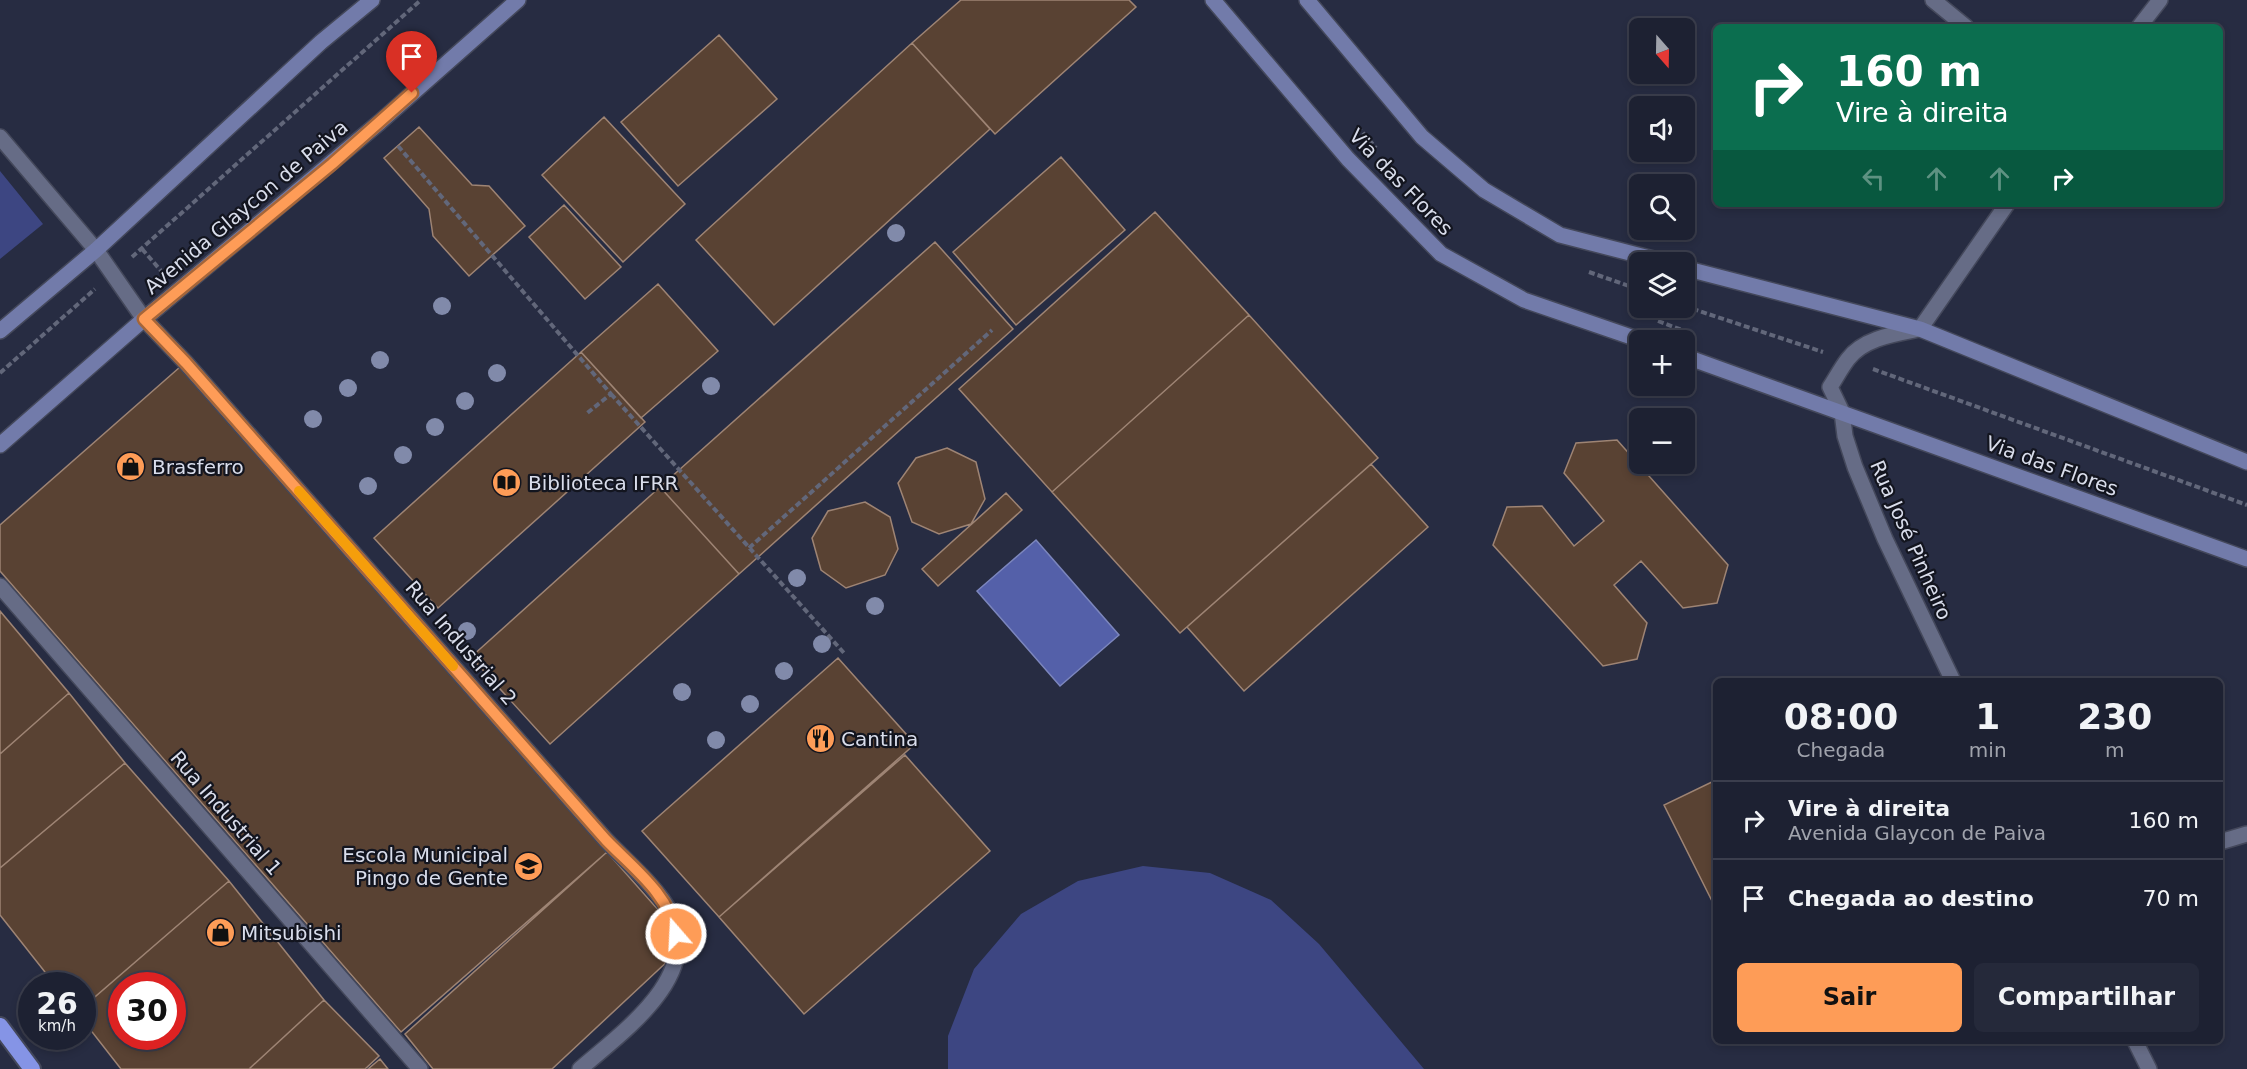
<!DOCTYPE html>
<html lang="pt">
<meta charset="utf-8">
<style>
:root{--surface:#1d2132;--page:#25293a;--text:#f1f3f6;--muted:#a0a3ac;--line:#3b3e4d;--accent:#fe9c57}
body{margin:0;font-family:"DejaVu Sans",sans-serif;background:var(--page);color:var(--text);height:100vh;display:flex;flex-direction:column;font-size:22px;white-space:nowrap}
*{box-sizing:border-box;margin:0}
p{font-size:20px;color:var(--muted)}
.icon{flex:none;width:33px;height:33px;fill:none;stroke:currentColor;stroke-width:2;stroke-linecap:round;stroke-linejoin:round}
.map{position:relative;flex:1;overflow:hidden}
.panel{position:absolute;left:1713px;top:678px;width:510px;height:366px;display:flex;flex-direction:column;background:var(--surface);border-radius:9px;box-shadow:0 3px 9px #0003,0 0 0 2px var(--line)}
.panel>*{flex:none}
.guide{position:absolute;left:1713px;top:24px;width:510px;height:183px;border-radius:9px;box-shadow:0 3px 9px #0003,0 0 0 2px var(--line);background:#0b6e4f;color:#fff;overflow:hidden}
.needle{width:39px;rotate:160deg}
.tools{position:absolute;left:1629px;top:18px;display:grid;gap:12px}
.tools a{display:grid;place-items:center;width:66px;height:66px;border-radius:9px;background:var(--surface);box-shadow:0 3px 9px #0003,0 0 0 2px var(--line);font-size:30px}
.speed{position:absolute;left:18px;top:972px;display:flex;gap:12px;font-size:30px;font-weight:700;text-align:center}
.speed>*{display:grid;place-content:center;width:78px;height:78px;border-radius:50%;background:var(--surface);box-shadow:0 3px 9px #0003,0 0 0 2px var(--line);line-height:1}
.speed small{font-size:15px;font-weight:400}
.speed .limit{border:9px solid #d22;background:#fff;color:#111}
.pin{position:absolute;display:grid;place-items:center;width:51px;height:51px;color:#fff;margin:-62px -26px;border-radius:50% 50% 50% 0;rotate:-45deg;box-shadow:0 0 6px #0007}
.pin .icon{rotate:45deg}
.me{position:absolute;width:66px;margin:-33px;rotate:341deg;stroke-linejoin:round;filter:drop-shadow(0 0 4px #0008)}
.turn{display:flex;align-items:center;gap:21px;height:126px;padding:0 24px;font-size:27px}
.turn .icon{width:78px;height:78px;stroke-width:2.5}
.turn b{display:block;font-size:42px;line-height:51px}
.lanes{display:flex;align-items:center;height:57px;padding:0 24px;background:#0003;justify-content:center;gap:30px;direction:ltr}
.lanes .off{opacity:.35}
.eta{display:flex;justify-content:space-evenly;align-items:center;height:102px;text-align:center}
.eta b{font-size:36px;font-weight:600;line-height:42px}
.button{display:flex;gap:12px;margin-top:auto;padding:12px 24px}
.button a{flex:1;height:69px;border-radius:9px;background:var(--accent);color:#111;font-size:24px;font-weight:600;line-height:69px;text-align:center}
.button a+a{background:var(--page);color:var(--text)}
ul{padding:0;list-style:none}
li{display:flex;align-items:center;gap:18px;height:78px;padding:0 24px;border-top:2px solid var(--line)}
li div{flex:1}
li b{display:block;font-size:22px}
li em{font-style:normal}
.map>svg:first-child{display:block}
.green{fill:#3d4682}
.water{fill:#5460a9;stroke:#7c86bd;stroke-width:1.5}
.building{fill:#594233;stroke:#9e8474;stroke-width:1.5;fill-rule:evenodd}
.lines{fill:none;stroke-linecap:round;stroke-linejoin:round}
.service-casing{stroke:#44485b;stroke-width:18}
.minor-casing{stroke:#44485b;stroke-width:18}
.tertiary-casing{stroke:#44485b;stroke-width:18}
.secondary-casing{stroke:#44485b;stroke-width:18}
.trunk-casing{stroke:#44485b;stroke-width:20}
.path{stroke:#62677a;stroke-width:4;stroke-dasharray:6 3;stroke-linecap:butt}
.service{stroke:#666c86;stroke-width:15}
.minor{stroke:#666c86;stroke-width:15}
.tertiary{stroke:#666c86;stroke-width:15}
.secondary{stroke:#727baa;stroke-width:15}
.trunk{stroke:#8594e6;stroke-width:16}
.tree{fill:#818aaa}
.route-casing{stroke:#a56539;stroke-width:15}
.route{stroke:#fe9c57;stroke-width:10}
.slow{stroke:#f59e0b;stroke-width:10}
.labels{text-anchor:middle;stroke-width:4.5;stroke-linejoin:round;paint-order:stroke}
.street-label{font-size:20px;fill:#d9ddeb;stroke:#13151f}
.poi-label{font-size:20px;fill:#d9ddeb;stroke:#13151f;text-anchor:start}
</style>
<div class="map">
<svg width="2247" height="1069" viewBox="0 0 2247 1069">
<rect width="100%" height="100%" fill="#272c42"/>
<path class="green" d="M0,171L43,224L0,259Z
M1143,866L1210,873L1271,900L1319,944L1424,1069H948V1036L974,969L1021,914L1078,881Z"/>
<path class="water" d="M1036,540L1119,635L1060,686L977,591Z"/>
<path class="building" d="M961,0H1129L1136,7L995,134L912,43Z
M719,35L777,99L678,186L621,122Z
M912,43L990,129L774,325L696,240Z
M604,117L685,204L623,262L542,175Z
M419,127L472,185L489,186L525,226L469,276L433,236L429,209L384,158Z
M1061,157L1125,230L1016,325L953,252Z
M564,205L621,267L585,299L529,237Z
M1155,212L1249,315L1052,492L959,389Z
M935,242L1013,329L739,574L660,487Z
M658,284L718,351L641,418L581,352Z
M1249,315L1378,458L1180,633L1052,492Z
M581,352L645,422L438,608L374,538Z
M180,367L607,852L401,1032L0,571V525Z
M1617,440L1728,565L1717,603L1683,608L1641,561L1614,585L1647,623L1637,659L1603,666L1493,545L1507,507L1542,506L1574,546L1604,521L1564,473L1576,443Z
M947,448L976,462L985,499L971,524L939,534L912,522L898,483L916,458Z
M1371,464L1428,527L1244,691L1187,627Z
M660,487L739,574L550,744L471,657Z
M1006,493L1022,510L938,586L922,569Z
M865,502L890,517L898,549L885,575L846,588L821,570L812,538L828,511Z
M0,611L69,693L0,754Z
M838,658L915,744L719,917L642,831Z
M69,693L125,763L0,868V754Z
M905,755L990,851L804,1014L719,917Z
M125,763L229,881L82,1008V986H56L0,915V868Z
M1716,780V899L1712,901L1664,805Z
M607,852L668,921L671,958L552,1069H433L405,1034Z
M229,881L324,1000L249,1069H121L82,1019V1008ZM122,986H172V1036H122Z
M324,1000L379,1056L365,1069H249Z
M380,1059L388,1069H368Z"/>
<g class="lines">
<defs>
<path id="service" d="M2220,842L2247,834"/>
<path id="minor" d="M1933,0L1966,27
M2139,27L2160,0
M144,319L186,363L606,840C625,860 658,888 670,912C704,976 621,1033 580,1069
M0,586L420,1069
M1953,681L1885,539L1855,467L1845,436L1842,412L1830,387C1836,378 1841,368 1848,359C1864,338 1895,334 1920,329L2007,204
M2135,1041L2149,1069"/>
<path id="tertiary" d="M0,137L96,250L144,319"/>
<path id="secondary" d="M1213,0L1348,159L1441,254L1524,300L1640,340
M1307,0L1422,137L1484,190L1560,235L1665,262
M1684,268L1920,329L2247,462
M0,331L96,250L321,42L372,0
M1684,356L2247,559
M0,445L144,319L380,122L518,0"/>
<path id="trunk" d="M0,1026L32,1069"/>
</defs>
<use href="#service" class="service-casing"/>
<use href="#minor" class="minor-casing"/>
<use href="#tertiary" class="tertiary-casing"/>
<use href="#secondary" class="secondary-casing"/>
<use href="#trunk" class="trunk-casing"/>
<path class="path" d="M1357,126L1376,148
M398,146L611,394L586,414
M142,249L163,273
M132,257L421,0
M1589,272L1640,290
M1684,306L1823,352
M1658,321L1682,330
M1873,369L2247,505
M0,373L95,289
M611,394L844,653
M749,548L992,330"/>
<use href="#service" class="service"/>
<use href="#minor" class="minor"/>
<use href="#tertiary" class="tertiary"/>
<use href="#secondary" class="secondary"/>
<use href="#trunk" class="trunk"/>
</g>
<g class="tree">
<circle cx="896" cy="233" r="9"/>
<circle cx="442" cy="306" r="9"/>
<circle cx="380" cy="360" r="9"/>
<circle cx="497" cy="373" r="9"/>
<circle cx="711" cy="386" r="9"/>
<circle cx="348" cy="388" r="9"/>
<circle cx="465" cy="401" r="9"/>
<circle cx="313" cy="419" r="9"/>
<circle cx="435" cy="427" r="9"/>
<circle cx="403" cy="455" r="9"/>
<circle cx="368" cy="486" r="9"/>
<circle cx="797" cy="578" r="9"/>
<circle cx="875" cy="606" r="9"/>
<circle cx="467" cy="631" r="9"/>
<circle cx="822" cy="644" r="9"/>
<circle cx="784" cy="671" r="9"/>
<circle cx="682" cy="692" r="9"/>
<circle cx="750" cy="704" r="9"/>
<circle cx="716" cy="740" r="9"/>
</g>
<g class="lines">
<defs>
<path id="route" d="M412,93L332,164L144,319L186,363L606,840C632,867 670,895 676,934"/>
</defs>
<use href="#route" class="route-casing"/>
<use href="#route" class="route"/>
<path class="slow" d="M299,491L453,666"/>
</g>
<defs>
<symbol id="shop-disc" viewBox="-11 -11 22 22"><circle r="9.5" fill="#fe9c57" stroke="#13151f"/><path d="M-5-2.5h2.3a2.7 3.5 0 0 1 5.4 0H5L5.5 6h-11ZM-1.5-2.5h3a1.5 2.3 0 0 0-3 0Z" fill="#111"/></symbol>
<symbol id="library-disc" viewBox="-11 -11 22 22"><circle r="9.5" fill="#fe9c57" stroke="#13151f"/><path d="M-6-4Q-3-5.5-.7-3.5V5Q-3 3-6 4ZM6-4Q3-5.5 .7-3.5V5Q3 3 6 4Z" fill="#111"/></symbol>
<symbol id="restaurant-disc" viewBox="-11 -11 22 22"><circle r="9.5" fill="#fe9c57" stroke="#13151f"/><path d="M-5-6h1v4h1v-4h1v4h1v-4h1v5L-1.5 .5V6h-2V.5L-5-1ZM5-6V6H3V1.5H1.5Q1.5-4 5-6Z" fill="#111"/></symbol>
<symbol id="school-disc" viewBox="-11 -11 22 22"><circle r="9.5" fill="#fe9c57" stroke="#13151f"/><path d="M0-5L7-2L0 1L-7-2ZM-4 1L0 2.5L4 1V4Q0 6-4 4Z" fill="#111"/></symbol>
</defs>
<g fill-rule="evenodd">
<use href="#shop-disc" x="114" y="450" width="33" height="33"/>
<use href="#library-disc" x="490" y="466" width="33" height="33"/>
<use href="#restaurant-disc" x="804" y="722" width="33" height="33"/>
<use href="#school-disc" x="512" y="850" width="33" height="33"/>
<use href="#shop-disc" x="204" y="916" width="33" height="33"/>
</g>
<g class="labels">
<g class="street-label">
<text transform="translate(1401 182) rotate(46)" y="7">Via das Flores</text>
<text transform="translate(246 207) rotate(-40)" y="7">Avenida Glaycon de Paiva</text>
<text transform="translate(2052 466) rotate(20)" y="7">Via das Flores</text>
<text transform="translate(1911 540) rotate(66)" y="7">Rua José Pinheiro</text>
<text transform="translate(461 643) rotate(49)" y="7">Rua Industrial 2</text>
<text transform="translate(226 813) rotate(49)" y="7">Rua Industrial 1</text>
</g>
<g class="poi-label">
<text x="152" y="474">Brasferro</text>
<text x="528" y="490">Biblioteca IFRR</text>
<text x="841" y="746">Cantina</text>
<text x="508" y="862" text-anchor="end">Escola Municipal<tspan x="508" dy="23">Pingo de Gente</tspan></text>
<text x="241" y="940">Mitsubishi</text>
</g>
</g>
</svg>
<div class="tools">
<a><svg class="needle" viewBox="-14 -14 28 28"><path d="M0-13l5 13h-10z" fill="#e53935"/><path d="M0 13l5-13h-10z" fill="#a0a3ac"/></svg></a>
<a><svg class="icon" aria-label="sound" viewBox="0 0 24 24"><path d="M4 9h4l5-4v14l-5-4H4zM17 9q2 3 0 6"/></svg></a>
<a><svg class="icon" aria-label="search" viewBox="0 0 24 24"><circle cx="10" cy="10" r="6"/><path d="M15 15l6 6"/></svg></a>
<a><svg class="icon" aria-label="layers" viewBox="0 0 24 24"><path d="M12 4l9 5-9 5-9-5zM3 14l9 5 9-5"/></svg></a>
<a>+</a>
<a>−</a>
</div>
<div class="speed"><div>26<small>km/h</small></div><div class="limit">30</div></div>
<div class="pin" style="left:412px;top:93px;background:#d93025"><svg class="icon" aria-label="arrive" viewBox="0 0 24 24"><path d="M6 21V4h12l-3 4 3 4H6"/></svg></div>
<svg class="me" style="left:676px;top:934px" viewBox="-20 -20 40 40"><circle r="17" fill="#fe9c57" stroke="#fff" stroke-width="3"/><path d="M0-11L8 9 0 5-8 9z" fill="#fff"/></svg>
<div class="guide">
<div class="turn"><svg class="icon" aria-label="right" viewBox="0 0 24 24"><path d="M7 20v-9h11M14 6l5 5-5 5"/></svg><div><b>160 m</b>Vire à direita</div></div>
<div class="lanes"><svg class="icon off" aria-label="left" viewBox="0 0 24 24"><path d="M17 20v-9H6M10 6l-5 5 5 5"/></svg><svg class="icon off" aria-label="ahead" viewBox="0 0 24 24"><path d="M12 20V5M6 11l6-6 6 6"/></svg><svg class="icon off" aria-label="ahead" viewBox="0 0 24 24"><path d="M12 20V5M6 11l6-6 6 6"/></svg><svg class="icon" aria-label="right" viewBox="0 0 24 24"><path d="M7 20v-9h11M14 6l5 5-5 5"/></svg></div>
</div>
<section class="panel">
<div class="eta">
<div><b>08:00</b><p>Chegada</p></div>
<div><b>1</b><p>min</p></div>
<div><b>230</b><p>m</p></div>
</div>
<ul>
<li><svg class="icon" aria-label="right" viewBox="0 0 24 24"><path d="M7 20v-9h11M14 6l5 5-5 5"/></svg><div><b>Vire à direita</b><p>Avenida Glaycon de Paiva</p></div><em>160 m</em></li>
<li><svg class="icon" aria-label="arrive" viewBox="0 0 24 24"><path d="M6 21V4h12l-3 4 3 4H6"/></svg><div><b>Chegada ao destino</b></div><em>70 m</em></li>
</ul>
<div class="button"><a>Sair</a><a>Compartilhar</a></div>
</section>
</div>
